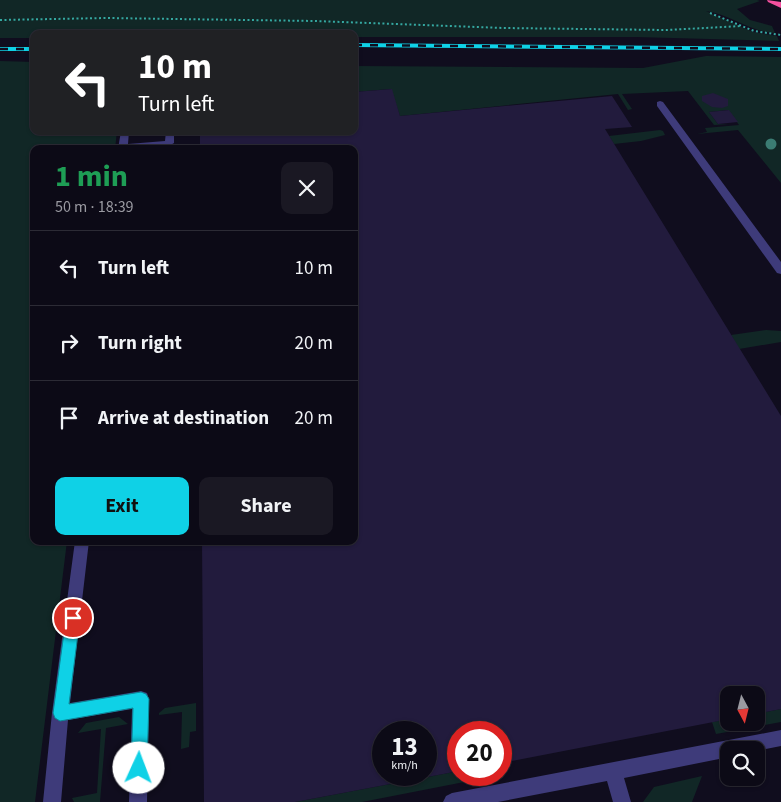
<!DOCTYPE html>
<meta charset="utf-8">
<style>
:root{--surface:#0c0a16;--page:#1a1823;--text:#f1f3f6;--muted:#9a9aa1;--line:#2c2b35;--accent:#0fd1e6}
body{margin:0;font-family:"Source Sans 3",sans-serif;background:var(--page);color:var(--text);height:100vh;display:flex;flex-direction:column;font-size:19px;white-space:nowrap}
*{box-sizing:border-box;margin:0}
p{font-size:16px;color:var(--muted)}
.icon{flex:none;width:28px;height:28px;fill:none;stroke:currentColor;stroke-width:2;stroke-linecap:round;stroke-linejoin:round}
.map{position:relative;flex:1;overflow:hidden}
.drawer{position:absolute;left:30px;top:145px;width:328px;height:400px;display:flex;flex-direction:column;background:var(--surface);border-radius:10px;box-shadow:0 1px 4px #0004,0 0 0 1px var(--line)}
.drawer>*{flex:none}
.top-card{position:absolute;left:30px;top:30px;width:328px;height:105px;border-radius:10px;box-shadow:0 1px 4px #0004,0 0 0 1px var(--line);background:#202124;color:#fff;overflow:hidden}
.needle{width:32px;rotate:173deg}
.fabs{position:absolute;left:720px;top:686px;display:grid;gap:10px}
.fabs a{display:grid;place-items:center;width:45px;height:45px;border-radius:10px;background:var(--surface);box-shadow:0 1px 4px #0004,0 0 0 1px var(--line);font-size:25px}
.speed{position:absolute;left:372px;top:721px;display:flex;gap:10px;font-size:25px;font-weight:700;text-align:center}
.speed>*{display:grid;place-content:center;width:65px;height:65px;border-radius:50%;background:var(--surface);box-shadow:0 1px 4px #0004,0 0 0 1px var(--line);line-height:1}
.speed small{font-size:12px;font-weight:400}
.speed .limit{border:8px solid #d22;background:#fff;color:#111}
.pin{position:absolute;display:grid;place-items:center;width:42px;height:42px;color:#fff;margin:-21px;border:2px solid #fff;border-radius:50%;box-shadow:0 1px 5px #0007}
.me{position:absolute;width:55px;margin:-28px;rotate:2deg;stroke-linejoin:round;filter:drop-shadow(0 0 4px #0008)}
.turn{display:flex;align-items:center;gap:18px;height:105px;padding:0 25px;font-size:22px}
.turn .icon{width:65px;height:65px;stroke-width:2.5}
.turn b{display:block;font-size:35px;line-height:42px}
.round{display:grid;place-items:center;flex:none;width:52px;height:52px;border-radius:10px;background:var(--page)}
.head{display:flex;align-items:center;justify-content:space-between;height:85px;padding:0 25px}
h1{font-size:30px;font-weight:700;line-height:38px;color:#1e9e55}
.primary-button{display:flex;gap:10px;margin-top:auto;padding:10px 25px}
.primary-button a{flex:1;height:58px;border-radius:10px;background:var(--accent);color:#111;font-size:20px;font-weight:700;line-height:58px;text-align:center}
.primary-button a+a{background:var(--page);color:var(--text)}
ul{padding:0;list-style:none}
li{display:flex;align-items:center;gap:15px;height:75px;padding:0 25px;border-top:1px solid var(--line)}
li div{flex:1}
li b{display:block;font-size:19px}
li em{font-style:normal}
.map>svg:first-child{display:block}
.green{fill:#112726}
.building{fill:#221b3d;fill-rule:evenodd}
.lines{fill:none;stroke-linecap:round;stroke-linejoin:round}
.path{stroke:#35a8a1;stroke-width:2;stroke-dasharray:2 2.5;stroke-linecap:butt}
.lane{fill:#3e3b7a;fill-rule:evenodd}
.highway{fill:#f4509f;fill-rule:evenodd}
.rail-casing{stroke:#0fd1e6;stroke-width:4}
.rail{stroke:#100d1e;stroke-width:2.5;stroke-dasharray:8;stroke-linecap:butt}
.tree{fill:#3b7c73}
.route{fill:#0fd1e6;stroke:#0a8896}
</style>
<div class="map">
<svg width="781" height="802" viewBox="0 0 781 802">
<rect width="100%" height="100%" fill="#100d1e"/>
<path class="green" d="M0,0H757L760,1L737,9L750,20L772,26L775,33C750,32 730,14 706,11L753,32L777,36L779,41L636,37H354V34H34V38H0Z
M706,56L781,57V183L738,130L697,134L707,132L705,128L739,125L728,110L709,112L718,124H729L714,125L688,91L622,94L632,109L628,110L618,94L400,116L391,89L354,92V66L643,68Z
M0,61L34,62V131H117L115,149H34V541H67L35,802H0Z
M660,130L663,131L665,135L641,141L614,144L609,136Z
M766,330L781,331V342L739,349L731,335Z
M196,703V731L190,732L189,747L181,749L182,712L159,715V713L165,708Z
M781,709V722L716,734L712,722L729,719V722H756V714Z
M119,717L128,724L106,728L100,802H74L72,798L97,793L101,729L78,733L86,723Z
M459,771V775H500L362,802H295Z
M702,776L692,802H643L654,787Z"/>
<path class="building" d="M392,89L400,116L612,96L632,127L605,129L781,416V709L756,714V695H729V719L501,763V732H459V771L295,802H204L202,541H354V149H200V131H354V92ZM384,732H426V775H384Z
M713,93L728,99V106L722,108L712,107L702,101V96Z
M729,110L738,122L718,124L709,112Z"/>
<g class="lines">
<path class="path" d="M710,13L754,31L781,35
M0,20L106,18L315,21L503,28L667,30L742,26"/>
<path class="lane" d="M660,101L663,102L781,262V274L777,273L657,106V102Z
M121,131H129L128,144L165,141L166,131H174V143L169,146L118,149Z
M75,541H89L70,703L141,691L147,693L149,699L147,802H129L132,709L68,720L61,802H43L52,713Z
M781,730V746L756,751L729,750V757L624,778L631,802H613L607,781L498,802H443L446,796L452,793Z"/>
<path class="highway" d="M767,0L781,2V8L768,2Z"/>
<defs>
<path id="rail" d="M354,45L781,49
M0,49H34"/>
</defs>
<use href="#rail" class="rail-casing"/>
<use href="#rail" class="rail"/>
</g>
<circle class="tree" cx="771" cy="144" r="5.5"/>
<path class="route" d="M73,611L78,613L80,618L69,704L141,692L146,694L149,699L147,768L144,773L139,776L133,773L131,768L133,708L60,721L55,718L53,713L66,618L68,613Z"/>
</svg>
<div class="fabs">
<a><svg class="needle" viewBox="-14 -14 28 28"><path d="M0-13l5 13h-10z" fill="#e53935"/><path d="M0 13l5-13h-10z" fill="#9a9aa1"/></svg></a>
<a><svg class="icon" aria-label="search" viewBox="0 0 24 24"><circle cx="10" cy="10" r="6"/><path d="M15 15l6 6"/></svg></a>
</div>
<div class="speed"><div>13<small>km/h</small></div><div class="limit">20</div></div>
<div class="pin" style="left:73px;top:618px;background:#d93025"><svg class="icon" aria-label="arrive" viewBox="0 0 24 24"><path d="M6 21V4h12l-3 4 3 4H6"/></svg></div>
<svg class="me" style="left:139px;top:768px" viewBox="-20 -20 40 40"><circle r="19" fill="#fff"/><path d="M0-13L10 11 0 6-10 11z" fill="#0fd1e6"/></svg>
<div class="top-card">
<div class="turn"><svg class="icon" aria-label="left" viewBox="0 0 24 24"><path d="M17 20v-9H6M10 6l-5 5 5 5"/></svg><div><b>10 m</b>Turn left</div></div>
</div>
<section class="drawer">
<div class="head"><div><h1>1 min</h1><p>50 m · 18:39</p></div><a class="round"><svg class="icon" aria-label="close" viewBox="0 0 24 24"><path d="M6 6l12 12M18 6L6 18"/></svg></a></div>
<ul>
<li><svg class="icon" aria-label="left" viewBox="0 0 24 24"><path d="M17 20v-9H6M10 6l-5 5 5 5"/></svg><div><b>Turn left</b></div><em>10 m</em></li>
<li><svg class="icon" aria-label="right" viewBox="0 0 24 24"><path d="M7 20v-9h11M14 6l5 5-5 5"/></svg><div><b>Turn right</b></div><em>20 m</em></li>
<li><svg class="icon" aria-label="arrive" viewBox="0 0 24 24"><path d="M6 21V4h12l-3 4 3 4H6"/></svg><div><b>Arrive at destination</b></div><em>20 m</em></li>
</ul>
<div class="primary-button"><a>Exit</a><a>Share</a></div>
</section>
</div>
